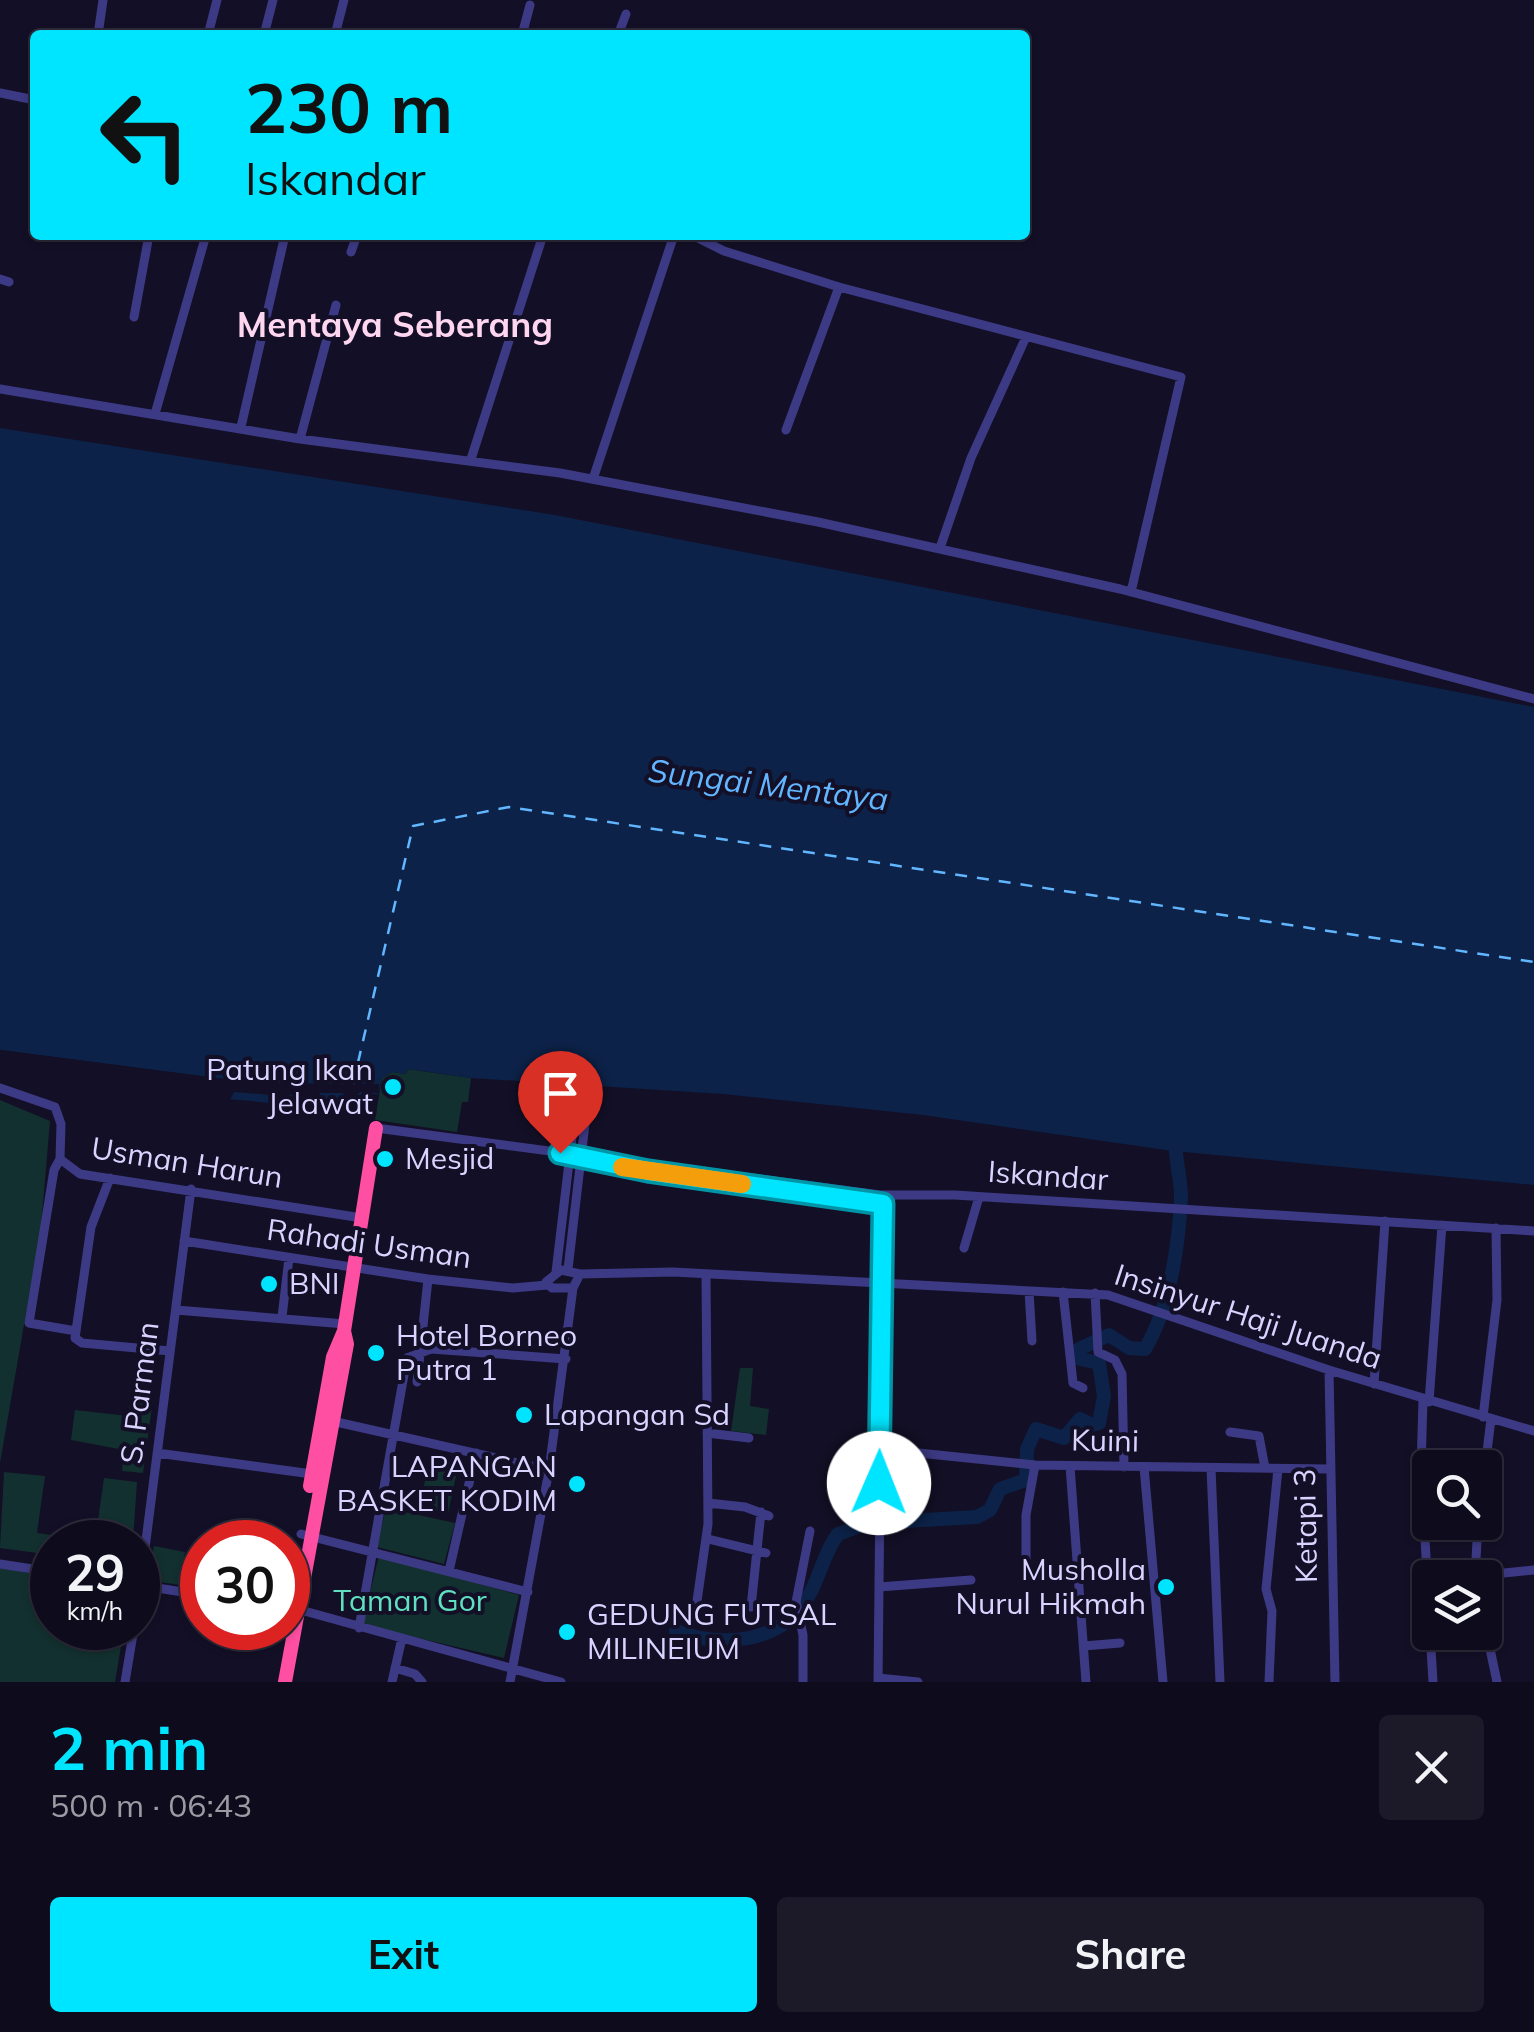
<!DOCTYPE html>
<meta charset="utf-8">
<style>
:root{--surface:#0e0b1c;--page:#1c1929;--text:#f1f3f6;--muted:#9b9ba3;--line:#2e2b3b;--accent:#00e5ff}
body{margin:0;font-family:Mulish,sans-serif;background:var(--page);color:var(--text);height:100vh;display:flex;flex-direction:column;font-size:38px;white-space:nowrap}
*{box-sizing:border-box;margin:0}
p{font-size:32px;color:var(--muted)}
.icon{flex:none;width:55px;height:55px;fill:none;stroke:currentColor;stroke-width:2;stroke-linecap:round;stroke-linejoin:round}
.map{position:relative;height:1682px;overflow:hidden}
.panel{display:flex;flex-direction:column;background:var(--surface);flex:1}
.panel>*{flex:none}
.top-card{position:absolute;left:30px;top:30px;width:1000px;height:210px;border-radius:10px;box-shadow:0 2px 8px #0004,0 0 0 2px var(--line);background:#00e5ff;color:#111;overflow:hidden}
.tools{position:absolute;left:1412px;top:1450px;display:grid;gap:20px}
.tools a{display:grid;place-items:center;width:90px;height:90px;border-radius:10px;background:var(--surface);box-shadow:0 2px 8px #0004,0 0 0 2px var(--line);font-size:50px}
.speed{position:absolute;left:30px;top:1520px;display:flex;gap:20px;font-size:50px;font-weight:700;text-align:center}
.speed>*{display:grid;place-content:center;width:130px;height:130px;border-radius:50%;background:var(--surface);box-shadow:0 2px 8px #0004,0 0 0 2px var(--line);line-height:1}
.speed small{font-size:25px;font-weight:400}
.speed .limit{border:15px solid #d22;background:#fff;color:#111}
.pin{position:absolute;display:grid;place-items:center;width:85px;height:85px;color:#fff;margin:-102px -42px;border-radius:50% 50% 50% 0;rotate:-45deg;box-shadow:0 0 10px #0007}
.pin .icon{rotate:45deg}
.me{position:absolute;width:110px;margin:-55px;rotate:1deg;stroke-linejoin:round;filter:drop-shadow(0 0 8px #0008)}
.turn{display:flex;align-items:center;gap:35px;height:210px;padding:0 50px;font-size:45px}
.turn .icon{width:130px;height:130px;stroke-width:2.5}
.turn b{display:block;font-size:70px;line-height:85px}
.round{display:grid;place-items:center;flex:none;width:105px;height:105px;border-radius:10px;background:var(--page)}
.overview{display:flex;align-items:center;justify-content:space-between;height:170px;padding:0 50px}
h1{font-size:60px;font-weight:700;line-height:75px;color:var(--accent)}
.action{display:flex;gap:20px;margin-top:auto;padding:20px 50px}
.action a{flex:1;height:115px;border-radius:10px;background:var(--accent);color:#111;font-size:40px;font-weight:700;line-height:115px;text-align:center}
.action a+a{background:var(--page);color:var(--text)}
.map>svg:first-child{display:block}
.green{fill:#12302f}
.water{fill:#0c2248}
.pier{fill:#130f26}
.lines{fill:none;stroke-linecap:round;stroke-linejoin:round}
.river{stroke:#0c2248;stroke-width:14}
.ferry{stroke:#62b6ff;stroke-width:2.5;stroke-dasharray:12 10;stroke-linecap:butt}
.minor{stroke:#3d3a85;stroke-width:9}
.highway{stroke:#ff4fa3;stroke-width:14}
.route-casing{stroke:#0095a6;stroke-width:25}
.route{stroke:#00e5ff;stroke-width:18}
.slow{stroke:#f59e0b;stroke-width:18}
.poi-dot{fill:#00e5ff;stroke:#130f26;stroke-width:4}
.labels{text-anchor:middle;stroke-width:8;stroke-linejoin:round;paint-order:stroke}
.poi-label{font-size:30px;fill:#d9d4ff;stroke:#130f26;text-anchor:start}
.street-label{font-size:30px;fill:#d9d4ff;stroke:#130f26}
.park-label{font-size:30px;fill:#5fe0c0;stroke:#130f26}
.water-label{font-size:32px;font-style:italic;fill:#62b6ff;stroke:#130f26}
.quarter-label{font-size:35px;font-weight:bold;fill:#ffd6f0;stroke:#130f26}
</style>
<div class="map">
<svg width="1534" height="1682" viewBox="0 0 1534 1682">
<rect width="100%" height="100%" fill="#130f26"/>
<path class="green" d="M407,1069L471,1078L468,1102H462L457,1132L375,1120L382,1078L392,1072L406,1074Z
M0,1100L50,1121L41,1227L0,1463Z
M740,1368H753L750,1406L769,1409L766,1435L731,1431Z
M131,1397L153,1399L143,1473L122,1471L124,1450L71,1440L75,1410L128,1416Z
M430,1455L459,1462L448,1513L420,1506Z
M4,1472L45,1476L37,1533L95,1541L104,1478L137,1482L133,1541L52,1542V1555L0,1548Z
M386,1508L455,1523L444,1564L377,1547Z
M154,1546L185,1552L180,1585L147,1580Z
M379,1556L519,1595L504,1658L362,1625Z
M0,1568L52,1577V1628H124L115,1682H0Z"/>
<path class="water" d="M0,428L555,515L1534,707V1185L1173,1151L923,1115L723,1094L471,1078L408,1069L406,1074L392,1072L382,1078L378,1094H372L370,1112L228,1099L224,1079L0,1050Z"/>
<path class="pier" d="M1,1050L255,1083L379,1084L378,1093L360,1092L355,1097L354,1113H348V1097L342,1093H320L313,1109H306L302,1095H288L281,1106L274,1105L271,1095L234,1092L228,1104L221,1083L1,1055Z"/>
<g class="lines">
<path class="river" d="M676,1631C721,1648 781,1644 808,1597C820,1577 823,1554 838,1534L869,1523L977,1517L990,1510L1000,1489L1026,1480L1027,1449L1036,1429L1064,1438L1080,1419L1092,1425L1099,1423L1104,1396L1099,1363L1080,1359L1079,1349L1109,1335L1129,1348L1145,1349C1170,1307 1179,1245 1181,1196C1181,1175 1173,1155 1176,1133"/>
<path class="ferry" d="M353,1084L413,826L509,807L1534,962"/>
<path class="minor" d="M98,35L103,0
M208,35L217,0
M264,35L273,0
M335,35L344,0
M522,35L530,5
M618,35L626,14
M0,93L35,100
M692,235L724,251L839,287L1181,377L1131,592
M351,252L357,235
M0,279L9,282
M134,317L149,235
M0,389L300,439L560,473L818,522L1120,589L1534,699
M155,414L206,235
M241,427L285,235
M786,430L839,287
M300,439L336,305
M471,459L543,235
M593,479L674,235
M940,548L971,458L1026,337
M0,1088L55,1107L61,1124L60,1159L80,1174L362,1218
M376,1128L880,1195H955L1534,1231
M60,1159L54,1170L29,1323L76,1331
M673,1174L883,1204
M110,1178L91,1227L75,1338L82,1343L170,1351
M184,1241L428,1279L513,1288L547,1285
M964,1248L979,1197
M568,1269L586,1115L582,1102
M556,1272L575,1112L582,1102
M580,1274L673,1272L1108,1295L1329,1370L1534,1431
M1029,1291L1032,1341
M1063,1292L1073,1383L1083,1388
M1095,1293L1098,1352L1115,1360L1122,1374L1124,1467
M176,1310L345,1324
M282,1317L289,1258
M1329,1370L1335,1682
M417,1382L428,1279
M1374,1384L1385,1221
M1423,1399L1421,1470L1430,1626
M1429,1402L1442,1225
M1483,1417L1497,1300L1496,1228
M332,1421L549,1470
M1230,1432L1259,1436L1265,1468
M707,1433L749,1438
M880,1449L1035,1465L1330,1469
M157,1453L312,1474
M1070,1466L1086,1682
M1144,1467L1163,1682
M1211,1468L1220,1682
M1485,1468L1491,1419
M708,1503L745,1507L769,1516
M301,1534L528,1592
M708,1539L766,1553
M0,1564L52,1572
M449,1571L476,1453
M1026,1576V1515L1035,1465
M1475,1576L1534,1570
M1475,1578L1478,1522
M138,1585L202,1595
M879,1587L971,1580
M138,1603L191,1189
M751,1607L761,1512
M297,1609L561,1682
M695,1615L708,1524L706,1274
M1485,1625L1497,1682
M359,1628L407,1358L431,1349L566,1359
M1430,1632L1433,1682
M1084,1646L1120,1643
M395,1668L415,1674L422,1682
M878,1678L918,1682
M125,1682L134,1628
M392,1682L402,1638
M510,1682L549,1470L573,1288L580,1274L561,1270L546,1282L552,1288H573
M803,1682V1635L796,1602L810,1531
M878,1682L883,1204L893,1196
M1269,1682L1272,1611L1266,1589L1278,1469"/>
<path class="highway" d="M310,1486L333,1357L344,1331
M285,1682L347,1344L344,1331L376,1128"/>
</g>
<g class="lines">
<defs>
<path id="route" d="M560,1153L648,1171L883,1204L879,1483"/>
</defs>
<use href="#route" class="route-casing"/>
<use href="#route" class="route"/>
<path class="slow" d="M622,1167L742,1184"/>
</g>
<g class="poi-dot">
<circle cx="393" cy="1087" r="10"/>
<circle cx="385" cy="1159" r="10"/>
<circle cx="269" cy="1284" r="10"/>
<circle cx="376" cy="1353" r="10"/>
<circle cx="524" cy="1415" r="10"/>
<circle cx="577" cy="1484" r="10"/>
<circle cx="1166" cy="1587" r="10"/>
<circle cx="567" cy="1632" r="10"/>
</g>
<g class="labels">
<g class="poi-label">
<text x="373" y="1080" text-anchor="end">Patung Ikan<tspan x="373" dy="34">Jelawat</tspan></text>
<text x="405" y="1169">Mesjid</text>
<text x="289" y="1294">BNI</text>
<text x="396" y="1346">Hotel Borneo<tspan x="396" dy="34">Putra 1</tspan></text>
<text x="544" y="1425">Lapangan Sd</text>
<text x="557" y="1477" text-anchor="end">LAPANGAN<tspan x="557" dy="34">BASKET KODIM</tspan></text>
<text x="1146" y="1580" text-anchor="end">Musholla<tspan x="1146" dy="34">Nurul Hikmah</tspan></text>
<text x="587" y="1625">GEDUNG FUTSAL<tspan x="587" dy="34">MILINEIUM</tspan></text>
</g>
<g class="street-label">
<text transform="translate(187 1163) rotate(9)" y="10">Usman Harun</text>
<text transform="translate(1048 1176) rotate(4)" y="10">Iskandar</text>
<text transform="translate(369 1244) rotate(8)" y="10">Rahadi Usman</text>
<text transform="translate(1248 1317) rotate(18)" y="10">Insinyur Haji Juanda</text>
<text transform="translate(140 1393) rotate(-83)" y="10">S. Parman</text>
<text transform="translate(1105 1441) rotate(1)" y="10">Kuini</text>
<text transform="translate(1306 1526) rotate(-91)" y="10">Ketapi 3</text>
</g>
<g class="park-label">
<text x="410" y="1611">Taman Gor</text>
</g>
<g class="water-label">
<text transform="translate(768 785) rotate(7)" y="11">Sungai Mentaya</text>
</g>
<g class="quarter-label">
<text x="395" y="337">Mentaya Seberang</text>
</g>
</g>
</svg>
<div class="tools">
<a><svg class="icon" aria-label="search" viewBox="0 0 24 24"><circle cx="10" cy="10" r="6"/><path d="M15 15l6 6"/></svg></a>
<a><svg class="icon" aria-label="layers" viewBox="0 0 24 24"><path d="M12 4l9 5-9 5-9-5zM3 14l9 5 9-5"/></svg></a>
</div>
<div class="speed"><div>29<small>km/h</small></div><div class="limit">30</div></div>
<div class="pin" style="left:560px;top:1153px;background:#d93025"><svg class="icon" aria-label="arrive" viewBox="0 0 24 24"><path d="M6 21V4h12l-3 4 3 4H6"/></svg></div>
<svg class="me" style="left:879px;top:1483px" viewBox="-20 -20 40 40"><circle r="19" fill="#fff"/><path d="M0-13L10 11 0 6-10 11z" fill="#00e5ff"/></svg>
<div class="top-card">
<div class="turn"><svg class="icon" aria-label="left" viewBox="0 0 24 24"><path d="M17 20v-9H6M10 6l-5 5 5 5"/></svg><div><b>230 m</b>Iskandar</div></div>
</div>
</div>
<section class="panel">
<div class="overview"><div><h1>2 min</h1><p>500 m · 06:43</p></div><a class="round"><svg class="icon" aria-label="close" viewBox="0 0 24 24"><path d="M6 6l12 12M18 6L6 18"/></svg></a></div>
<div class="action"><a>Exit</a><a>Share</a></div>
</section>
